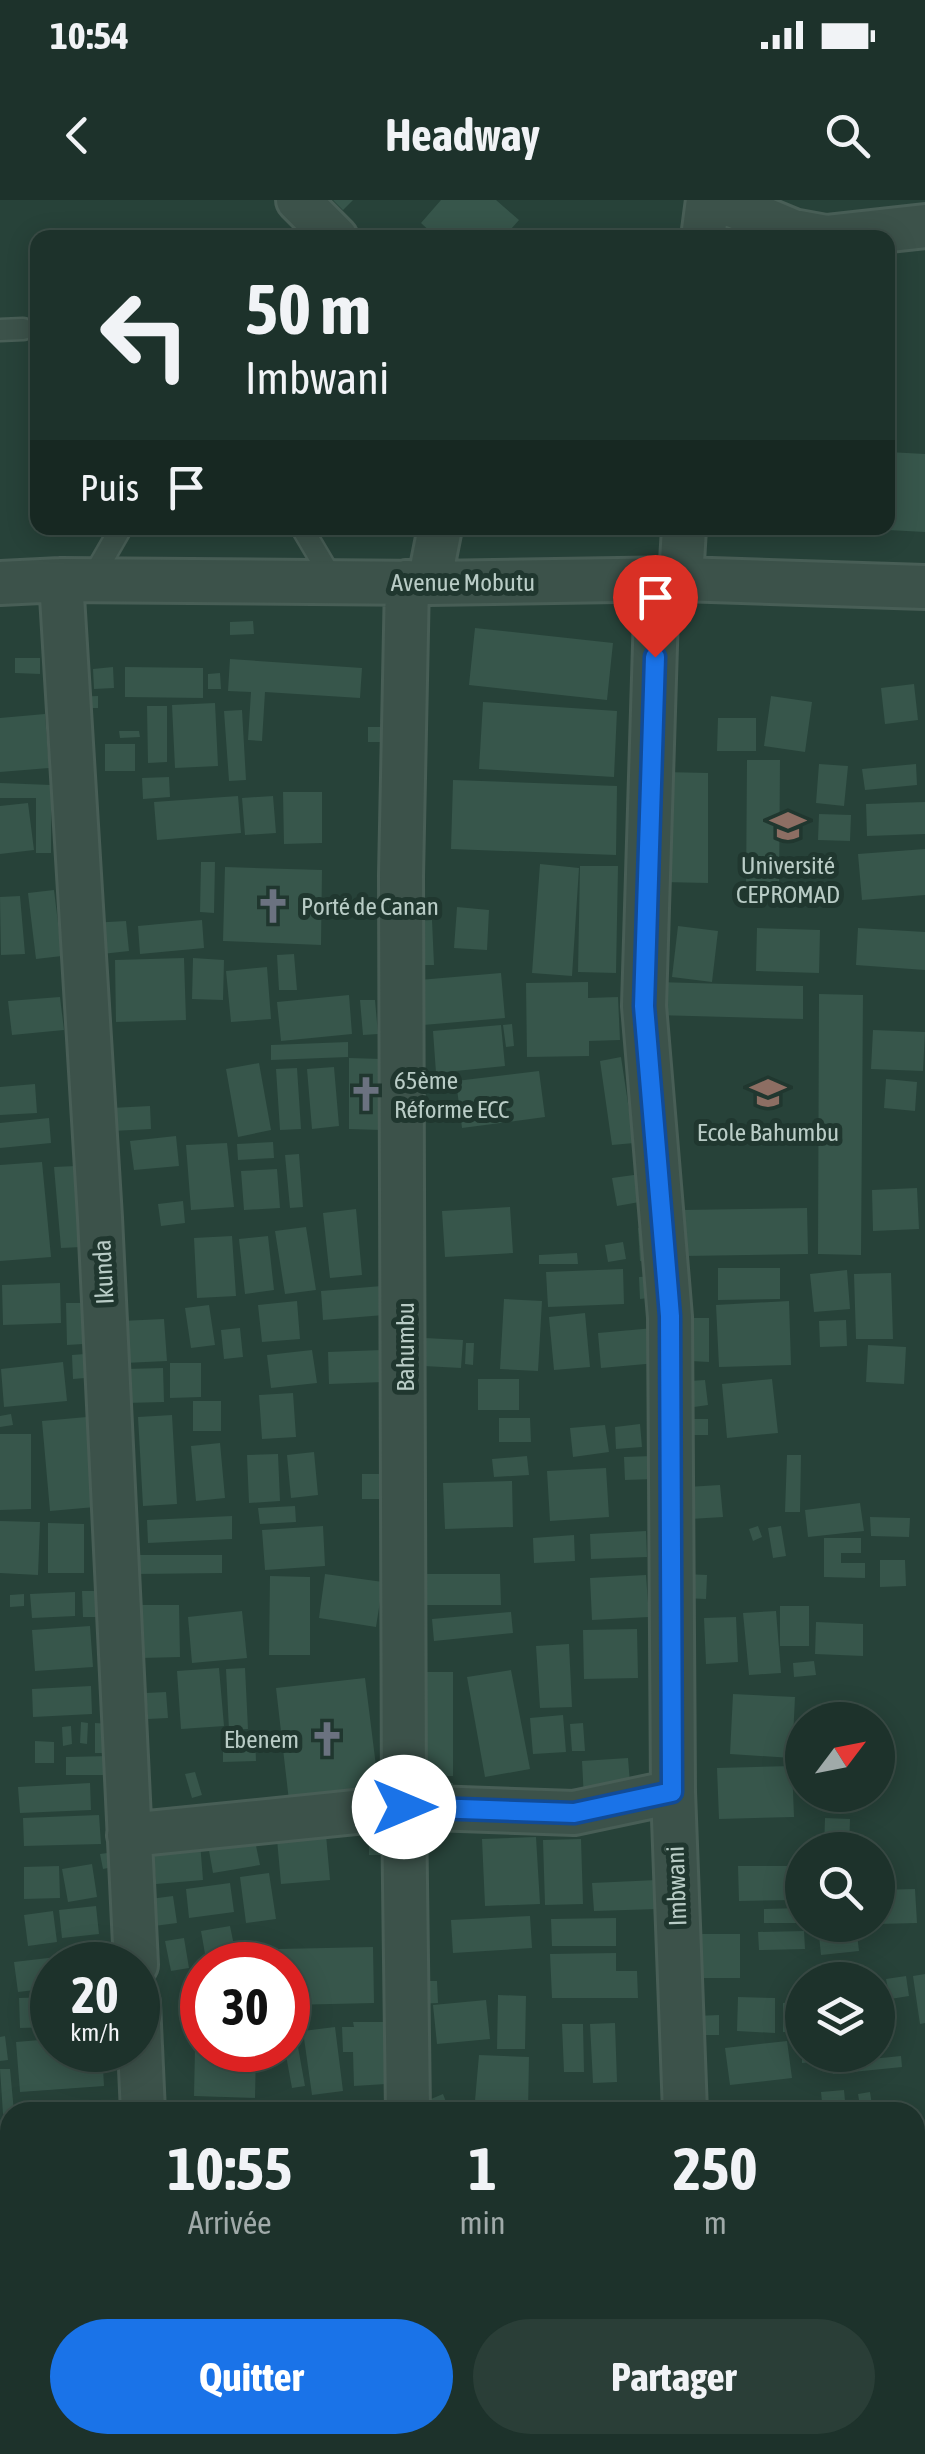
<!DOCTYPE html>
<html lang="fr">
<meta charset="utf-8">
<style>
:root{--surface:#1d322b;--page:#2a3e37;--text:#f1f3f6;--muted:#a0aaa9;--line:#3b4d47;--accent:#1a73e8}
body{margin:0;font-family:"Asap Condensed",sans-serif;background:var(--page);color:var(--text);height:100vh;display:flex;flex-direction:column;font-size:38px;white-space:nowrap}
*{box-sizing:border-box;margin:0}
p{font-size:32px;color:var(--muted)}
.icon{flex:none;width:55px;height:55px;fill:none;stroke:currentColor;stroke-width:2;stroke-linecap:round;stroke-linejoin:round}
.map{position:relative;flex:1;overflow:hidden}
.details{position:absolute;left:0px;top:1902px;width:925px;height:352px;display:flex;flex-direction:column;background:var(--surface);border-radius:30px 30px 0 0;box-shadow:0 5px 25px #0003,0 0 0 2px var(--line)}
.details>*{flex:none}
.hud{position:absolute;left:30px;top:30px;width:865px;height:305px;border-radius:20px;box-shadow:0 5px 25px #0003,0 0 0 2px var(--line);background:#1d322b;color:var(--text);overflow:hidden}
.needle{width:65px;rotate:58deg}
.controls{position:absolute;left:785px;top:1502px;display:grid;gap:20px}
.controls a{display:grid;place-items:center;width:110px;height:110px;border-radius:50%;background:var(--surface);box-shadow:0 5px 25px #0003,0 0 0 2px var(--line);font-size:50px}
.speed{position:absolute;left:30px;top:1742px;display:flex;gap:20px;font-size:50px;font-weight:700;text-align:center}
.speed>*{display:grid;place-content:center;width:130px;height:130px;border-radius:50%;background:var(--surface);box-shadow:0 5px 25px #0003,0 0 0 2px var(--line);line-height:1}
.speed small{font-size:25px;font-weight:400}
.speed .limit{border:15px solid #d22;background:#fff;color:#111}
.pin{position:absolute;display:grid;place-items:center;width:85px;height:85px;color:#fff;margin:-102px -42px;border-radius:50% 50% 50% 0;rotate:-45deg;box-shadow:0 0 10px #0007}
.pin .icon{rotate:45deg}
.me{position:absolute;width:110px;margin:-55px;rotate:90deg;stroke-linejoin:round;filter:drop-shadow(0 0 8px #0008)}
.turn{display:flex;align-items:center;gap:35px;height:210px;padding:0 50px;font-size:45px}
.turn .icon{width:130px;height:130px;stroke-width:2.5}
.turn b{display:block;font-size:70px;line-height:85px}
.then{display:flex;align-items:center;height:95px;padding:0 50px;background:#0003;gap:20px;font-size:38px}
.eta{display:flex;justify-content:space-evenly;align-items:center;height:170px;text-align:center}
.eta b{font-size:60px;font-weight:700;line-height:70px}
.primary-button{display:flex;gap:20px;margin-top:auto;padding:20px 50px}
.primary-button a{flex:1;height:115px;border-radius:60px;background:var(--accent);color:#fff;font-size:40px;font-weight:700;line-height:115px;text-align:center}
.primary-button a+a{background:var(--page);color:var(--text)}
.status{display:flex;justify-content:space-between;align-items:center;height:70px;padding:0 50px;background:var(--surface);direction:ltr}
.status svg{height:28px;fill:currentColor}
header{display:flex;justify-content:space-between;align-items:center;height:130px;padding:0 50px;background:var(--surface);font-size:45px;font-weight:700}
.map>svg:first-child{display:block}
.building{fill:#37564b}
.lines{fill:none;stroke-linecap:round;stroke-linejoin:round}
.lane-casing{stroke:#485e56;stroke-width:25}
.street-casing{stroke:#485e56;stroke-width:48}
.lane{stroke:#3c524a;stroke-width:20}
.street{stroke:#3c524a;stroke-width:42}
.route-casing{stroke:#114b97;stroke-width:25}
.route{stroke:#1a73e8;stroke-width:18}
.labels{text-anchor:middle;stroke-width:10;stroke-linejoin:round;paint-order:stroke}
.street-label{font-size:25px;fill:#b9ccc6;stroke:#20372f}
.poi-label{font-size:25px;fill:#b9ccc6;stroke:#20372f}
</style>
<div class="status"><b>10:54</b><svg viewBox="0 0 49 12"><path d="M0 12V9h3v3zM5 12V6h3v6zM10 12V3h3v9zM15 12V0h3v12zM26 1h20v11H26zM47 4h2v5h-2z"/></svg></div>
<header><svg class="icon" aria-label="back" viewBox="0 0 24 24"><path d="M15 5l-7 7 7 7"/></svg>Headway<svg class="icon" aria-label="search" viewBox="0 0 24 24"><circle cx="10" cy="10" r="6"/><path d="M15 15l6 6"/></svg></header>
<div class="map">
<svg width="925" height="2254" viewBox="0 0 925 2254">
<rect width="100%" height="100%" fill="#274239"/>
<path class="building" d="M333,0H353L343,10Z
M441,0H496L519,20L503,38H437L421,23Z
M726,11L770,38H710Z
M888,252L925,254V332L888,330Z
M253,421L254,434L230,435V422Z
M475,428L613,443L607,500L469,485Z
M15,458H40V474L15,473Z
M230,459L362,468L360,498L265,492L262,541L248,540L251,492L228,491Z
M113,467L114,488L94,489L93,469Z
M125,467L203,468V498L125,497Z
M220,473L221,489H208V474Z
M914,484L918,520L885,524L881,488Z
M98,496V508H72L71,497Z
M771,496L812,502L805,552L764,546Z
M483,502L617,511L614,577L479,569Z
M215,503L218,566L175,568L172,505Z
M147,506H167V562L148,563Z
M242,510L246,580L229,581L224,511Z
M45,514L49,568L0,572V518Z
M718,518H756V551H717Z
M368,527H384V542H368Z
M119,531H139L140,537L120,538Z
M105,544H135V571H105Z
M747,560H780L779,695H746Z
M819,564L848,566L844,606L816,603Z
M916,564L917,585L865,590L862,569Z
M663,572L708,573V683L663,682Z
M169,577L170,597L143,599L142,578Z
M453,580L617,586L616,655L451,649Z
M0,583L51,585V653H36V598H0Z
M283,592H322V643L284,644Z
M238,596L241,633L157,640L154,602Z
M273,596L276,633L245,635L242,598Z
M925,602V634L867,636L866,604Z
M28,603L34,650L0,654V606Z
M819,614L851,615L850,641L818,640Z
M925,649V695L862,700L858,654Z
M201,662H215L214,713L200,712Z
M540,664L579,668L572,776L532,773Z
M580,666H618L616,773L578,772Z
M225,667L322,670L321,745L223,741Z
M54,690L62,756L36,759L28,693Z
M20,696L25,754L1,755L0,697Z
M457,707L489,710L487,750L454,748Z
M202,720L204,748L140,754L138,726Z
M432,720L434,765H418L416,721Z
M126,721L129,751L93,755L90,723Z
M678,726L718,731L712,782L672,777Z
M757,728L820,730L819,773L756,771Z
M858,728L925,732V770L856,765Z
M294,754L297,790H279L277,755Z
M184,758L186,820L116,822L115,760Z
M193,758L224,760L223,800L192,799Z
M267,767L271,819L231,822L226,771Z
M501,773L505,818L423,825L419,780Z
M588,782V798L618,797L620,840L589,841V856L527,857L526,783Z
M656,782L803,786V819L655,815Z
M819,794L863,795L861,1055L818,1054Z
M349,795L352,834L281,841L277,802Z
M60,797L64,830L12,835L8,801Z
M360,800H375L378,834L363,835Z
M512,824L514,846L506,847L503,825Z
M501,825L505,866L436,873L433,831Z
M873,830L925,832L923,871L871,869Z
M348,842V857L271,860V845Z
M621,857L634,943L612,945L600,861Z
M349,858L382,859V930L349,929Z
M259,863L271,930L238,937L226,869Z
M334,867L339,926L312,929L307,869Z
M297,868L301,929L280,930L276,869Z
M539,871L545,917L462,928L456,881Z
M886,879L917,882L915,911L884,908Z
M35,884L37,913L0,915V887Z
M150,906L151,929L112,931L111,908Z
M49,918L51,943L0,948V923Z
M176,936L179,966L134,970L130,941Z
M273,942L274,958L238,960L237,944Z
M227,943L234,1007L191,1010L186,945Z
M299,954L303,1007L290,1008L285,955Z
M42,962L51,1057L0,1061V965Z
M76,966L82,1047L61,1048L54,967Z
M277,969L280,1008L244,1010L241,971Z
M641,974L645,1001L617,1006L612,978Z
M917,988L919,1029L873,1031L872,990Z
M183,1001L185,1023L161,1026L158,1004Z
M510,1007L513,1053L445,1057L442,1011Z
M807,1008L808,1054L684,1056L682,1010Z
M356,1009L362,1075L330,1078L323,1013Z
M306,1027L316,1090L285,1094L275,1031Z
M650,1027L651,1060L640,1061L638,1028Z
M232,1036L236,1096L197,1098L194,1038Z
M268,1036L274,1090L245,1094L239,1039Z
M623,1042L626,1059L608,1062L605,1045Z
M577,1053L578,1064H539V1055Z
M718,1068H780V1099L718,1100Z
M623,1069L624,1104L548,1107L546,1072Z
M847,1070L850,1109L814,1112L810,1074Z
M891,1073L893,1139H856L854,1074Z
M656,1076L658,1097L640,1099L639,1077Z
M60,1083L61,1123L3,1125L2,1085Z
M382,1086L384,1115L323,1120L321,1091Z
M504,1099L542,1101L538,1171L500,1169Z
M297,1101L300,1139L262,1142L258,1105Z
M789,1101L791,1165L719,1167L716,1105Z
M66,1103H83V1144L67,1145Z
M209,1105L215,1145L191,1148L185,1108Z
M585,1113L590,1167L554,1170L549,1117Z
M691,1118H709V1162L690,1161Z
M164,1119L167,1161L124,1163L121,1121Z
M846,1120L847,1146L820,1147L819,1121Z
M240,1128L243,1157L224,1159L221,1130Z
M654,1128L657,1163L601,1168L598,1133Z
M425,1138L463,1140L461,1168L424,1166Z
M466,1143H474L473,1165L465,1164Z
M868,1145L906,1147L904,1184L866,1182Z
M312,1150L317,1183L271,1188L267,1155Z
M382,1150L384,1182L329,1184L328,1152Z
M85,1154V1178L73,1179L72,1155Z
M63,1162L67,1201L4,1207L1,1169Z
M170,1163H201V1197L170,1198Z
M163,1168L164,1202L126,1203L125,1169Z
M478,1179H519V1210H478Z
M772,1179L778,1233L727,1238L722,1184Z
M705,1180L708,1205L694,1207L690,1181Z
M293,1193L296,1237L262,1239L259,1195Z
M193,1201H221V1231H193Z
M11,1214L13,1225L0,1227V1216Z
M172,1215L177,1304L143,1306L138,1217Z
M87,1217L95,1307L50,1311L42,1221Z
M499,1218H530L531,1242H499Z
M687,1219H708V1235H687Z
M640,1224L642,1247L616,1249L615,1227Z
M605,1225L609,1252L573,1257L570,1228Z
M0,1234H31V1309L0,1310Z
M220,1243L225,1298L196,1301L191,1246Z
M314,1252L318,1295L291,1298L287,1255Z
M278,1254L280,1301L249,1303L247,1255Z
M787,1255H801L800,1312H785Z
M527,1256L529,1275L494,1277L492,1259Z
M653,1256L654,1279L625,1280L624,1257Z
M606,1268L609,1317L550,1321L547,1271Z
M362,1274H380V1299H362Z
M512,1281L513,1327L445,1329L443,1283Z
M720,1285L723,1317L690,1319L687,1287Z
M860,1303L864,1331L808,1337L805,1310Z
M295,1306L296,1322L260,1324L258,1308Z
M232,1316V1339L148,1343L147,1320Z
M870,1317L910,1318L909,1337L871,1336Z
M0,1321L40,1322L38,1375L0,1373Z
M48,1323L84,1324V1373H48Z
M323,1326L325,1366L265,1370L262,1330Z
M758,1326L762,1337L753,1341L749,1329Z
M781,1326L786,1356L773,1358L768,1328Z
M646,1331L647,1357L591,1359L590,1334Z
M574,1335L575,1361L534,1363L533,1338Z
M824,1338H861V1353H841V1363H865V1378L824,1377Z
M136,1355H222V1373L136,1374Z
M880,1360H905L906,1386L880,1387Z
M325,1374L383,1382L376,1427L319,1418Z
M424,1374H500L501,1405H424Z
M684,1374L707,1375L706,1399L683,1398Z
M646,1375L649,1417L592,1420L590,1378Z
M270,1376L310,1377V1455H269Z
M82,1391H106L107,1417H83Z
M75,1392V1416L32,1418L30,1394Z
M24,1394V1406L10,1407V1395Z
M140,1405H179L180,1457L141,1458Z
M780,1406H809V1446H780Z
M242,1411L247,1458L192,1463L188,1417Z
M776,1411L781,1473L749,1475L743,1413Z
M511,1412L513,1433L434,1441L432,1419Z
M736,1417L738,1462L706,1464L704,1418Z
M816,1422L863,1424V1456L815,1454Z
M90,1426L93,1467L35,1471L32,1430Z
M637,1429L638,1478L584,1479L583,1430Z
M569,1444L572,1507L540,1508L536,1446Z
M814,1461L816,1475L794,1477L793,1463Z
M219,1468L224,1526L181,1529L177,1471Z
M245,1468L248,1529L229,1530L226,1469Z
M511,1470L530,1569L485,1577L467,1477Z
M416,1472H453V1576H416Z
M365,1478L379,1590L289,1601L276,1488Z
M91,1486L92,1514L33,1517L32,1489Z
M166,1492L168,1518L148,1519L146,1493Z
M733,1494L795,1497L792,1558L730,1554Z
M825,1506H846V1520H826Z
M563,1515L566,1552L533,1554L530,1518Z
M81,1522L88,1523L87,1544L80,1543Z
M95,1523L111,1524L110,1553H95Z
M583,1523L585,1551H572L570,1524Z
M71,1526L72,1544L63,1546L62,1527Z
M255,1535L256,1561L223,1562V1536Z
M35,1541L54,1542V1563H35Z
M110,1556V1575H66V1557Z
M628,1558L631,1596L584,1599L582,1561Z
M792,1566L794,1617L719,1619L717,1568Z
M195,1572L202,1595L192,1598L185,1574Z
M421,1581L453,1583V1599L420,1597Z
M90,1583L91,1610L20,1613L18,1587Z
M819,1595H870V1598L819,1601Z
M99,1615L101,1644L24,1646L23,1618Z
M825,1618L850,1619L849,1650H824Z
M369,1630H382V1655H369Z
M326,1635L330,1680L281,1684L277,1639Z
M254,1636L260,1665L213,1673L208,1645Z
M536,1637L540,1704L485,1706L482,1639Z
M581,1639L583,1704L545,1705L543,1640Z
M200,1642L203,1680L156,1684L153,1646Z
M115,1652L118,1666L103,1669L100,1654Z
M92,1664L97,1697L68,1702L62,1669Z
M59,1666L60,1698L24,1699V1667Z
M738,1666H794L795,1700L739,1701Z
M269,1673L276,1719L246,1723L240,1677Z
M657,1680L658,1709L594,1711L592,1683Z
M230,1683L234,1712L189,1718L186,1689Z
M915,1689L917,1723L878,1724V1690Z
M173,1696L177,1723L154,1726L150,1699Z
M96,1706L99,1734L62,1738L59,1710Z
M801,1708V1723H764V1709Z
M53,1711L57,1742L28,1746L24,1715Z
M530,1716L532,1748L453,1753L451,1720Z
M616,1718V1746H552L551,1719Z
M818,1725H856L859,1751L821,1755Z
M230,1726L238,1765H207L201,1731Z
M804,1731L805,1749L759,1750L758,1732Z
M697,1734H740V1778H698Z
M184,1738L189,1768L171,1771L165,1741Z
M373,1747L374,1803L288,1805V1765H278V1749Z
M616,1753V1771H637L638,1798H552L550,1754Z
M82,1754L83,1765H52V1788L18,1792L14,1762Z
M925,1774V1823L920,1824L913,1776Z
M906,1776L909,1796L890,1799L886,1779Z
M415,1781H437L438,1803L415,1804Z
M878,1794L889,1847L878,1849Z
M498,1795L526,1796L525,1849H497Z
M52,1797V1827L20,1828L19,1798Z
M738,1797L775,1798V1833L737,1831Z
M486,1800L490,1839L437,1844L433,1805Z
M792,1802L793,1832H783V1803Z
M802,1807V1840H800L796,1808Z
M719,1815V1835H696V1816Z
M353,1822H384L386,1884L354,1886L353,1852H343L342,1827H354Z
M615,1823L617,1882L593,1883L590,1824Z
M562,1824H583L584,1872H564Z
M335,1827L343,1891L312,1895L303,1831Z
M5,1836L8,1860L0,1861V1837Z
M296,1836L305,1886L292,1888L285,1850H288V1838Z
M52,1839V1850H102L104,1886L20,1892L16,1842Z
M787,1841L792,1878L730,1885L725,1848Z
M195,1849L256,1851L255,1898L194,1896Z
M479,1855L529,1857L528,1912H474Z
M802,1855H821V1861L802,1863Z
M901,1856L902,1867L833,1874L832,1863Z
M0,1869H10L14,1912L10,1914H3Z
M844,1890L846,1912H823L821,1892Z
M870,1892L873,1912H861L858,1894Z
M443,1894L448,1907L429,1912L424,1902Z
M384,1900L385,1912H346L345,1901Z
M548,1901H643V1912H548Z
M4,1958L7,1986L0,1987V1959Z
M915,1958L923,1993L915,1994Z
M7,1996L10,2030L0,2031V1997Z
M925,1999V2039L915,2041V2001Z
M0,2043H10V2073L0,2072Z
M925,2077V2123L915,2125V2079Z
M0,2098H10V2143H0Z
M915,2135H925V2161H915Z
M915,2172H925V2213L915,2214Z
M8,2210L12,2254H0V2211Z
M925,2222V2254H921L919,2223Z
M24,2245H51L52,2254H26Z
M75,2245H123L124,2254H76Z
M203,2245H232V2248L203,2251Z
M240,2245H269L270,2254H241Z
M276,2245H298L299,2254H277Z
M511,2245H542V2254H512Z
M779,2245H827L828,2254H780Z
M854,2245H902V2254H855Z"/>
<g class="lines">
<defs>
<path id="lane" d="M0,130L23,129
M302,328L334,382
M91,380L121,328"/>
<path id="street" d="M298,0L336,38
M719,0L793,31L826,37L925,26
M703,38L708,0
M681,379L684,328
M61,380L100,1018L136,1765
M657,380L644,806L670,1117L673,1592L685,1912
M407,382L401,676L404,1607L408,1912
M0,383L61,380L429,383L681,379L925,387
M429,383L440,328
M129,1635L404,1607L574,1613L673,1592
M138,1803L143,1912
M915,2052L925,2051
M0,2169L10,2168
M154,2245L155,2254
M415,2245V2254
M701,2245L702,2254"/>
</defs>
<use href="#lane" class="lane-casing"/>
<use href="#street" class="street-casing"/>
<use href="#lane" class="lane"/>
<use href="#street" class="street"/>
</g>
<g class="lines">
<defs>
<path id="route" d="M404,1607L574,1613L672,1592L670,1116L644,806L655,457"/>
</defs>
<use href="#route" class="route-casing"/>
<use href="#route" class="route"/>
</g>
<defs>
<symbol id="university-bare" viewBox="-9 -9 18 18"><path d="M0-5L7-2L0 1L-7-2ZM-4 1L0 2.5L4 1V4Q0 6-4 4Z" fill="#8d6e63" stroke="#20372f" stroke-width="2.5" paint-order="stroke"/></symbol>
<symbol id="church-bare" viewBox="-9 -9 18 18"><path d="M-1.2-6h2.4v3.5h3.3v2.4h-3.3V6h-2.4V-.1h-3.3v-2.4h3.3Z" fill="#6b7280" stroke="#20372f" stroke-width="2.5" paint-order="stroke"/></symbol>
<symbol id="school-bare" viewBox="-9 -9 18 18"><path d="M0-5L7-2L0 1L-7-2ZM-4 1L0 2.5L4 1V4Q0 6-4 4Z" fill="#8d6e63" stroke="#20372f" stroke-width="2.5" paint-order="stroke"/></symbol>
</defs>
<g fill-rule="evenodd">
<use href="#university-bare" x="763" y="601" width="50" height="50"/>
<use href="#church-bare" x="248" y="681" width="50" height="50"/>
<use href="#school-bare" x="743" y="868" width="50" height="50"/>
<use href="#church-bare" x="341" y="869" width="50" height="50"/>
<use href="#church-bare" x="302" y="1514" width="50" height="50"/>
</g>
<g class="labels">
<g class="street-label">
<text x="463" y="391">Avenue Mobutu</text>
<text transform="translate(103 1072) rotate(-93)" y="9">Ikunda</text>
<text transform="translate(405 1147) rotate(-90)" y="9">Bahumbu</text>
<text transform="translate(676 1686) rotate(-92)" y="9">Imbwani</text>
</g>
<g class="poi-label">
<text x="788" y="674">Université<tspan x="788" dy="29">CEPROMAD</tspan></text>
<text x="301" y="715" text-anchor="start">Porté de Canan</text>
<text x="394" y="889" text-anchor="start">65ème<tspan x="394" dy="29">Réforme ECC</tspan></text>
<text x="768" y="941">Ecole Bahumbu</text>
<text x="299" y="1548" text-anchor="end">Ebenem</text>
</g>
</g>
</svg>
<div class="controls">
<a><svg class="needle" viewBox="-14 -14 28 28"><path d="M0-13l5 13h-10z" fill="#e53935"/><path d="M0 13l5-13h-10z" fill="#a0aaa9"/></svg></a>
<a><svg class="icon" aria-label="search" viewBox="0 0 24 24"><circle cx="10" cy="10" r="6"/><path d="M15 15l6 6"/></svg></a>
<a><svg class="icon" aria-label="layers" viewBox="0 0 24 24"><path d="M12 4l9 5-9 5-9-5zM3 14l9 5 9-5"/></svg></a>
</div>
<div class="speed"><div>20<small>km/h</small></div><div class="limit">30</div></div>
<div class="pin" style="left:655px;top:457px;background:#d93025"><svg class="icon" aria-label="arrive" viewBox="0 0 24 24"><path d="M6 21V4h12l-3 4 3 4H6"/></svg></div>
<svg class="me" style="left:404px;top:1607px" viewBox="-20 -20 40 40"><circle r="19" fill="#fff"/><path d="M0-13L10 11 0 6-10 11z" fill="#1a73e8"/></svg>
<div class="hud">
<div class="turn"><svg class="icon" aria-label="left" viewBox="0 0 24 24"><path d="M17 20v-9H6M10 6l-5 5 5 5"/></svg><div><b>50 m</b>Imbwani</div></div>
<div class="then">Puis<svg class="icon" aria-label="arrive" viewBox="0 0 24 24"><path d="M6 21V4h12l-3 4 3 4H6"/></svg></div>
</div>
<section class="details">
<div class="eta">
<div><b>10:55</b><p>Arrivée</p></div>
<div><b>1</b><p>min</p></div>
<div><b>250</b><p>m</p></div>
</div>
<div class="primary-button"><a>Quitter</a><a>Partager</a></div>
</section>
</div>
